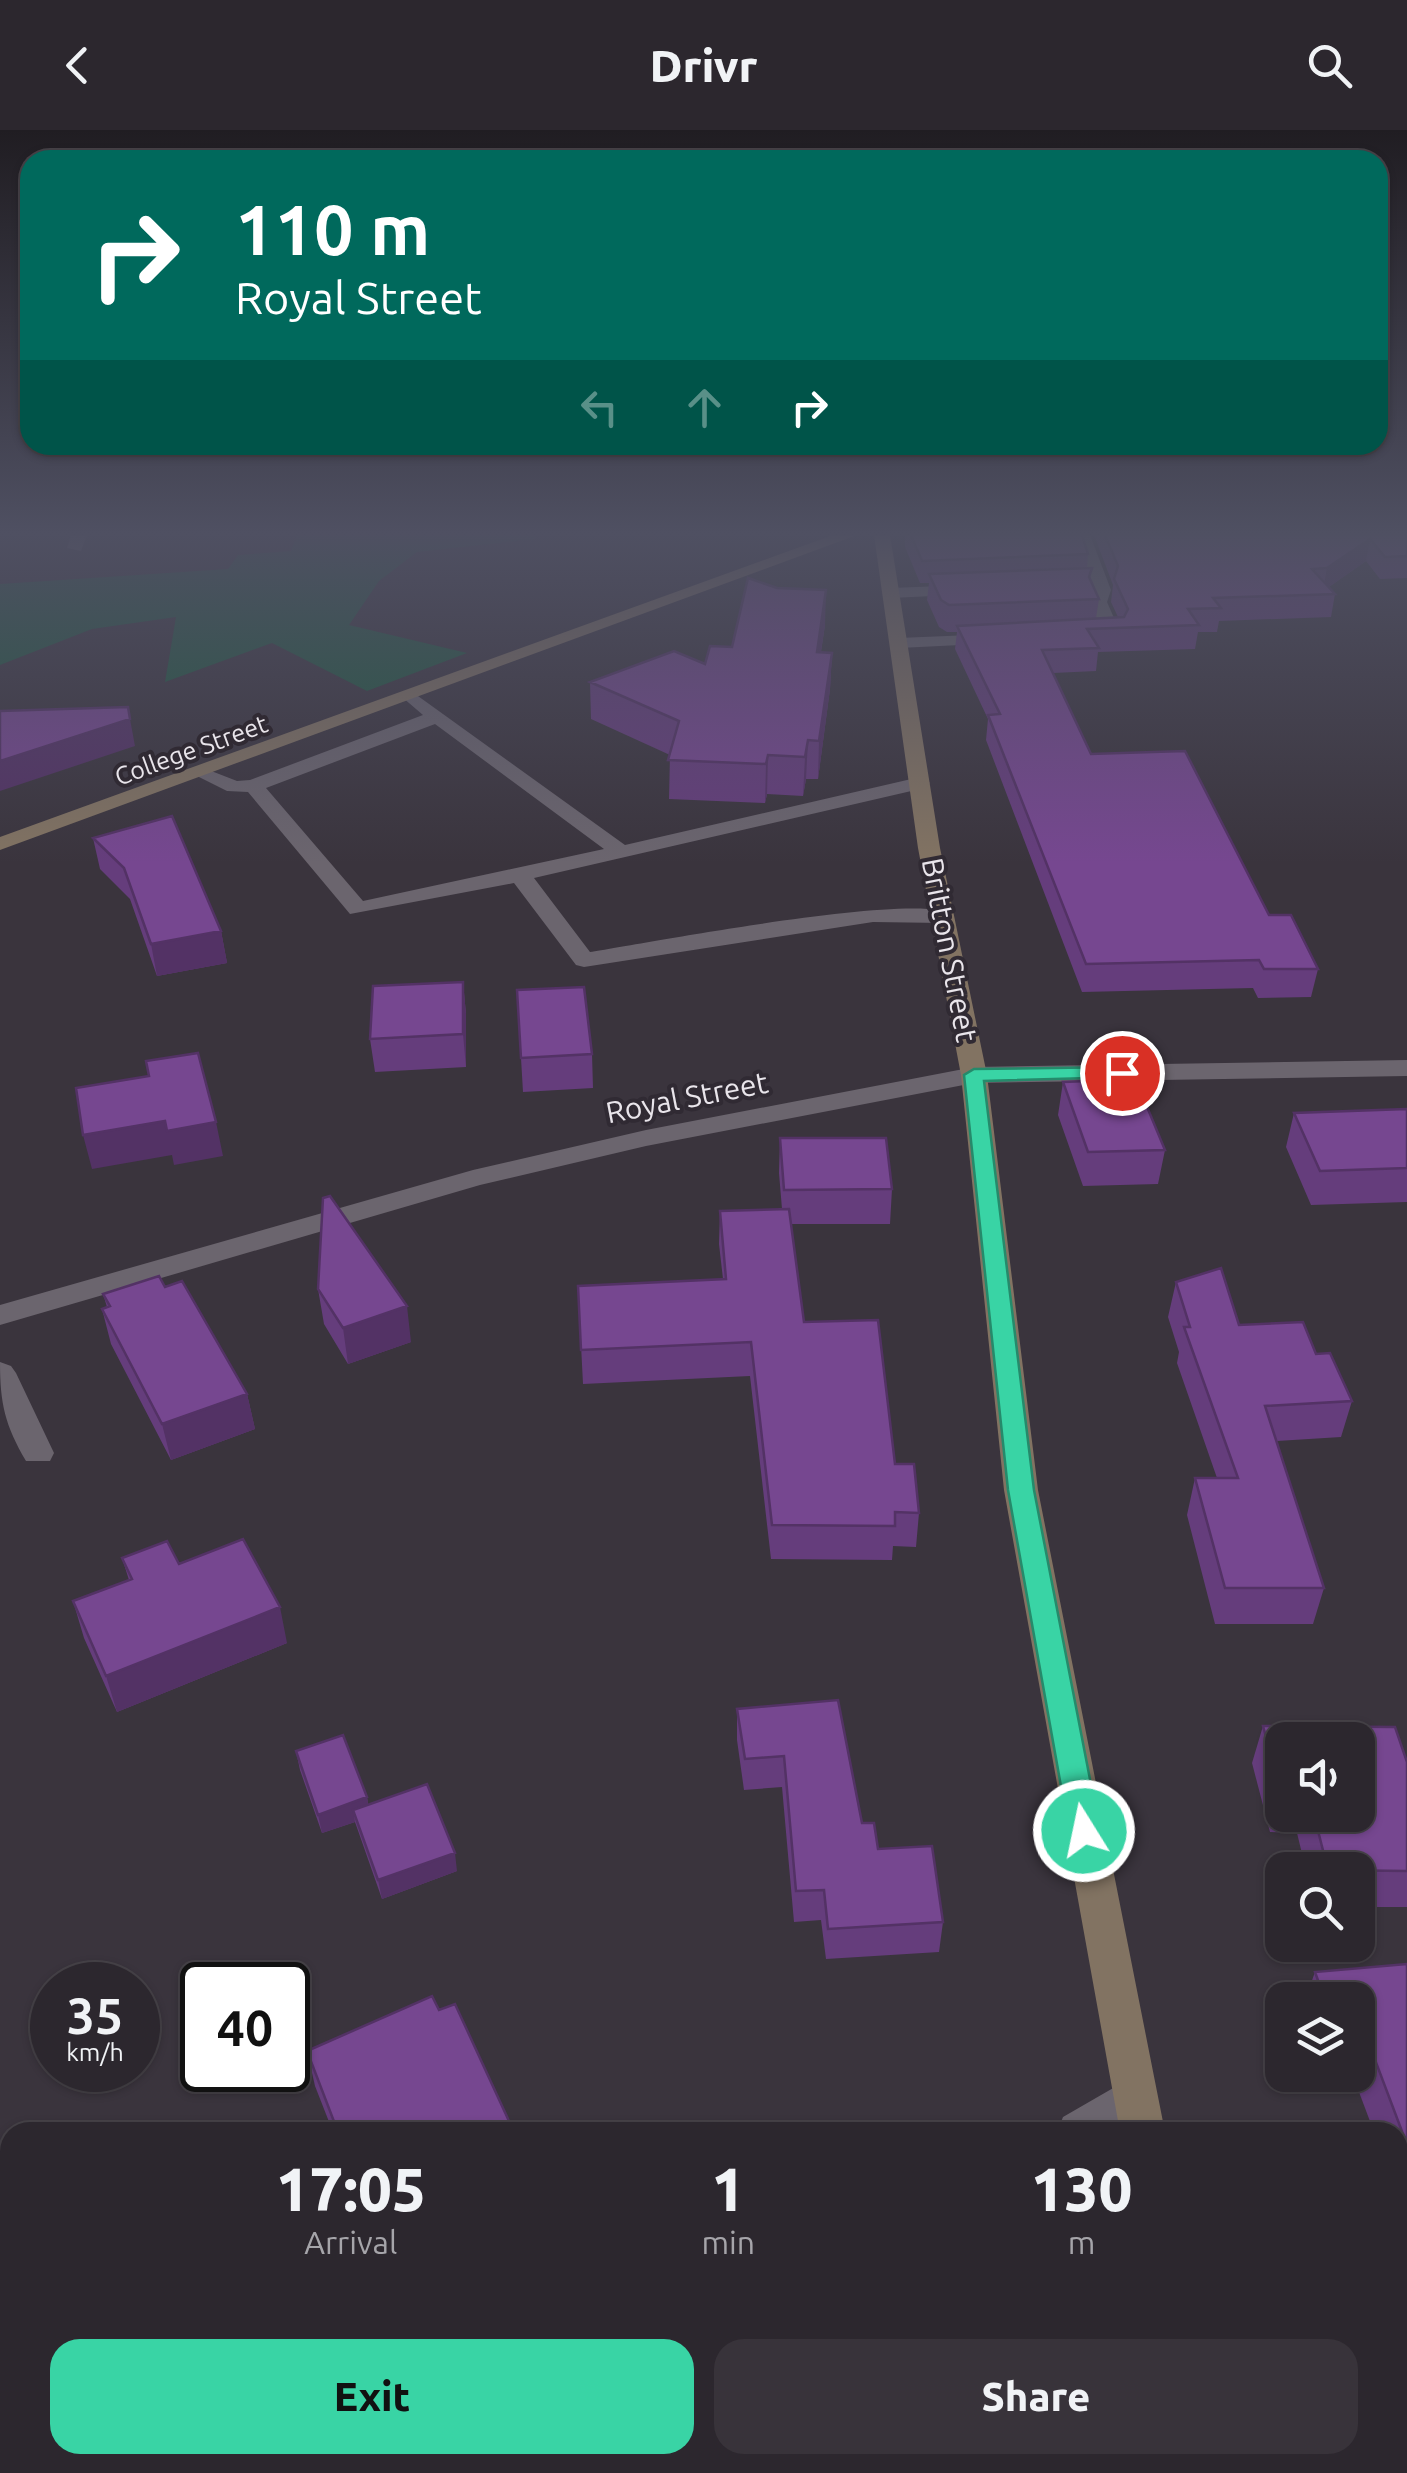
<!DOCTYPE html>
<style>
:root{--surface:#2c272e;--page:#38333a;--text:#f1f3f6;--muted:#a6a5aa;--line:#48444a;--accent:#39d4a5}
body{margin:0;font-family:Ubuntu,sans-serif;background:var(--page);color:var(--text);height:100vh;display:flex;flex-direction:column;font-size:38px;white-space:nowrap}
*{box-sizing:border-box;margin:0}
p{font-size:32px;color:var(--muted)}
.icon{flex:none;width:55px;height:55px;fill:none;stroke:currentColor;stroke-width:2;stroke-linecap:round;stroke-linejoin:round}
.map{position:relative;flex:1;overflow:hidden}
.details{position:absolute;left:0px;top:1992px;width:1408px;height:352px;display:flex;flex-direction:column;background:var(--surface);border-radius:30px 30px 0 0;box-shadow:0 2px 8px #0004,0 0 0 2px var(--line)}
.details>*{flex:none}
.banner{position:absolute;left:20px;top:20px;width:1368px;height:305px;border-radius:30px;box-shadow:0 2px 8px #0004,0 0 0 2px var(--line);background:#00695c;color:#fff;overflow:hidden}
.tools{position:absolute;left:1265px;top:1592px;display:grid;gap:20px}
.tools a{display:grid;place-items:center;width:110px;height:110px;border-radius:20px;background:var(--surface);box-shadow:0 2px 8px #0004,0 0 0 2px var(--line);font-size:50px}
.speed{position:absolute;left:30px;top:1832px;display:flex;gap:20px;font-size:50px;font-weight:700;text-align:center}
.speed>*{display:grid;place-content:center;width:130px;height:130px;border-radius:50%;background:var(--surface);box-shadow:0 2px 8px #0004,0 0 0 2px var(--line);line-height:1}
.speed small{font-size:25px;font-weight:400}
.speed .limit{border:5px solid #111;border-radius:15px;background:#fff;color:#111}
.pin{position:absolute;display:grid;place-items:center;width:85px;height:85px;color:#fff;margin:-42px;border:5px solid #fff;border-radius:50%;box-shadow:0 2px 10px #0007}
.me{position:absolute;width:110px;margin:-55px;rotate:350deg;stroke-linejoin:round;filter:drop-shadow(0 0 8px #0008)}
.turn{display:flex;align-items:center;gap:35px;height:210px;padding:0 50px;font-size:45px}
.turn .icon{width:130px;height:130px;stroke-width:2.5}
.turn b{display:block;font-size:70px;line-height:85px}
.lanes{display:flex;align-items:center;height:95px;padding:0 50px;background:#0003;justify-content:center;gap:50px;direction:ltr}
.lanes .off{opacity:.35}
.eta{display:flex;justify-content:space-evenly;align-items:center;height:170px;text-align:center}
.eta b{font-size:60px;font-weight:800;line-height:70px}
.primary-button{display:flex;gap:20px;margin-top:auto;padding:20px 50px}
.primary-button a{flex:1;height:115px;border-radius:30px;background:var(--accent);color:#111;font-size:40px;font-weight:800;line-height:115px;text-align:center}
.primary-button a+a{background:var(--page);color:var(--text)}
header{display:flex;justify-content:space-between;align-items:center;height:130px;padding:0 50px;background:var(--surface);font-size:45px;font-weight:800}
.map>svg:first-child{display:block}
.green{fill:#1f583f}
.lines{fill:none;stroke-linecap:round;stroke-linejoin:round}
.lane{fill:#6b656e;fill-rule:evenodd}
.street{fill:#6b656e;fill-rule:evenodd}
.secondary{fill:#827362;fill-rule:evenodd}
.wall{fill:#653d7c;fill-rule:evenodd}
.shaded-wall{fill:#533265}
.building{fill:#764790;stroke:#533265;stroke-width:2.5}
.route{fill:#39d4a5;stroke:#258a6b;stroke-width:2.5}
.labels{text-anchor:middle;stroke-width:8;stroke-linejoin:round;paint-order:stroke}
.far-street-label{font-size:25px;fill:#e9e5eb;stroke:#302a33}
.street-label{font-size:30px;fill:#e9e5eb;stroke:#302a33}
</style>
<header><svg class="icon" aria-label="back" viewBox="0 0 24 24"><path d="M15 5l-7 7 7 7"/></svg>Drivr<svg class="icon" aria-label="search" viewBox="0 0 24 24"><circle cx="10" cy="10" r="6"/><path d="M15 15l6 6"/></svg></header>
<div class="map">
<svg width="1407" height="2343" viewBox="0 0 1407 2343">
<rect width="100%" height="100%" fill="#3a343d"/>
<path class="green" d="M297,405H535V409L417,422L379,451L349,495L467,523L367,561L272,513L165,552L176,487L92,499L0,535V454L228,439L238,425L291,421Z"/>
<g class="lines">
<path class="lane" d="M71,405H87L81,421L67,418Z
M1074,405H1090L1111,460L1107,472L1121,504L1118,508L1090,510L1081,505L1101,499L1089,472L1095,460Z
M968,455L976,460L974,464L891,468L882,463L891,458Z
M995,504L1004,509L1001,513L899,518L890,513L899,508Z
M411,561L625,715L920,647L930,653L920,659L534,748L590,822C642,814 928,759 954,786L943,793L873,792L584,837L576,835L514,753L350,784L248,662L227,661L191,643L201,637L237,651L250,650L423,585L402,567ZM435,594L604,719L363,771L266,658Z
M0,1232L11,1236L16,1243L54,1323L50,1331H26C5,1295 0,1274 0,1232Z"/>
<path class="street" d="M1407,930V946L974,953L646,1016L480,1055L0,1195V1175L473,1040L646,1000L974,937Z
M1134,1946L1150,1952L1156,1967C1138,2008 1095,2002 1057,2002L1063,1987Z
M571,2335H629L625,2343H567Z"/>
<path class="secondary" d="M833,405H857L0,720V707Z
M874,405H890L940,718L987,945L1038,1360L1165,2002H1120L1004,1360L961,945L918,718Z
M1206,2335H1258L1260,2343H1208Z"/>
</g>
<path class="wall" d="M905,405H1082L1088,424L1087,438L1099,469L1096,488L1118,487L1111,472L1113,455L1094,405H1407V448L1380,449L1366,431L1329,457L1335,464L1331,487L1219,491L1217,502H1198L1195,519L1098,522L1096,541L1053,543L1091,624L1269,785L1318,839L1311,867L1258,868L1253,858L1082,862L986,610L988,589L955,519L957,502H947L939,497L927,470L929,453H920L905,417Z
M825,495L821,522L832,523L830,559L818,649H806L803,666L767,664L765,673L669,669L670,625L591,589L590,552L705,534L732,517Z
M93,708L221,801L227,833L157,846L130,769L100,739Z
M463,852L466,884V937L375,942L370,909Z
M517,860L592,924L593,958L523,962Z
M1063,952L1117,961L1165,1020L1158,1054L1083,1056L1058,985Z
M1407,979V1072L1311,1075L1286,1017L1294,983Z
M780,1008L892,1059L890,1094H791L804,1192L895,1334L919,1383L916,1417L893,1416L892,1430L771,1429L750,1246L583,1254L578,1156L723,1149L719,1114L720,1081L782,1079L779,1043Z
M1176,1152L1239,1195L1316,1224L1352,1271L1341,1307L1277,1311L1324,1458L1313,1494H1215L1187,1385L1195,1348H1217L1177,1233L1179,1222L1168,1187Z
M165,1157L247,1264L255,1299L171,1330L111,1214L102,1179L107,1177L103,1164Z
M318,1159L411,1212L348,1234L324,1194Z
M122,1428L287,1513L117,1582L84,1508L73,1471L129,1450Z
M737,1579L862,1693L878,1719L943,1792L939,1822L826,1829L821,1790L794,1792L782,1657L744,1660L737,1610Z
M1263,1596L1407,1632V1777H1358V1740H1306L1297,1703L1270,1702L1252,1633ZM1282,1610L1358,1685H1282Z
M296,1621L367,1667L368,1674L457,1741L382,1769L355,1692L322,1703L300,1640Z
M1407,1834V2044L1398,2045V2002H1374L1359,1962L1333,1964L1326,1945H1358V1870H1305L1315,1842Z
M439,1880L514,2002H333L315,1956L307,1921Z"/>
<path class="shaded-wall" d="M1370,409L1366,431L1323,461L1327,438Z
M826,460L825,495L815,559L817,522Z
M832,523L830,559L818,649L819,611Z
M130,589L135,616L0,661V631Z
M808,610L806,649L803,666L805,627Z
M768,625L767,664L765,673L766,634Z
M221,801L227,833L157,846L151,814Z
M463,852L466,884V937L463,904Z
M165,991L216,992L223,1026L174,1035L172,1025L92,1039L83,1005Z
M407,1176L411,1212L348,1234L343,1198Z
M247,1264L255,1299L171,1330L162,1294Z
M280,1477L287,1513L117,1582L106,1546Z
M367,1667L370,1686L353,1680L355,1692L322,1703L318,1685Z
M455,1723L457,1741L382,1769L378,1750Z"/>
<path class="building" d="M911,405H1082L1088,424L922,431Z
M1105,405H1407V426L1385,427L1370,409L1327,438L1312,439L1335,464L1213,468L1221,478L1188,479L1199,495L1087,499L1099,518L1042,520L1091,624L1185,621L1269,785H1291L1318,839H1264L1259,830L1086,834L988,585L1000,584L957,496L1124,487L1128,479L1114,449L1118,436Z
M1092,438L1089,447L1099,469L949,475L941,470L929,444Z
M748,448L777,458L826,460L817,522L832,523L819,611L808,610L805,627L768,625L766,634L668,630L679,591L590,552L674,521L705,534L710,516L732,517Z
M128,577L130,589L0,631V581Z
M172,686L221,801L151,814L124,738L93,708Z
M463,852V904L370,909L373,856Z
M584,857L592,924L521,928L517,860Z
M198,923L216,992L167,1001L165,991L83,1005L76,958L149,946L146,931Z
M1112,950L1117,961L1140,960L1165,1020L1088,1022L1063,952Z
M1407,979V1038L1320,1041L1294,983Z
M780,1008H886L892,1059L784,1060Z
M330,1066L407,1176L343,1198L318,1159L323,1068Z
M789,1079L804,1192L878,1190L895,1334H914L919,1383L895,1382V1396L772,1395L751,1212L581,1220L578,1156L726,1149L720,1081Z
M1221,1138L1239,1195L1303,1192L1316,1224L1330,1223L1352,1271L1265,1276L1324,1458H1225L1195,1348H1238L1184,1197H1190L1176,1152Z
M159,1146L165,1157L182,1151L247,1264L162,1294L102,1179L110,1176L103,1164Z
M243,1409L280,1477L106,1546L73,1471L132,1449L122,1428L167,1411L179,1434Z
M838,1570L862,1693H874L878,1719L932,1716L943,1792L828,1799L824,1760L796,1761L784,1626L745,1629L737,1579Z
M1263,1596L1395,1597L1407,1632V1741L1328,1740L1314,1685H1358V1610H1282V1666Z
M343,1605L367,1667L318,1685L296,1621Z
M427,1654L455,1723L378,1750L353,1680Z
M1407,1834V2012H1406L1374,1927L1358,1929V1870H1325L1315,1842Z
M432,1866L439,1880L455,1874L514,2002H338L307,1921Z"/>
<linearGradient id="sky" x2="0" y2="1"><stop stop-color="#201d22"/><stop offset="0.55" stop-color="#4f5062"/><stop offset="1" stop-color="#4f5062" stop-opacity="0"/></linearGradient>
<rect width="1407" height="733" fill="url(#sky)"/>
<path class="route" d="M1122,937L1128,939V947L984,951L1034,1360L1100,1701L1095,1710L1084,1714L1074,1710L1069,1701L1008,1360L964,945L974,939Z"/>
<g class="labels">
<g class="far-street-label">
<text transform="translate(191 620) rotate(-20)" y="9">College Street</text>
</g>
<g class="street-label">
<text transform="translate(949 820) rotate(79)" y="10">Britton Street</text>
<text transform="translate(687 968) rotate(-11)" y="10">Royal Street</text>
</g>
</g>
</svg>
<div class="tools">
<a><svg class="icon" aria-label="sound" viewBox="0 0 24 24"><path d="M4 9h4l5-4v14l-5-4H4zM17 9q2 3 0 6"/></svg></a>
<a><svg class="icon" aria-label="search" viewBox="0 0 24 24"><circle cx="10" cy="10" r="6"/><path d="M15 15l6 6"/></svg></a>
<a><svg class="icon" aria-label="layers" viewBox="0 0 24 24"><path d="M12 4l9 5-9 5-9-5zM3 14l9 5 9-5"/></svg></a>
</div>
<div class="speed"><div>35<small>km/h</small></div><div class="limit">40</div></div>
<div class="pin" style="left:1122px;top:943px;background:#d93025"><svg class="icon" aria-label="arrive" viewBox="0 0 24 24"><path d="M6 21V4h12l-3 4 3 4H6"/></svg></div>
<svg class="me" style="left:1084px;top:1701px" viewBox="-20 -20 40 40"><circle r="17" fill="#39d4a5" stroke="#fff" stroke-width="3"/><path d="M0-11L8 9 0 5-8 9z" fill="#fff"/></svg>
<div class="banner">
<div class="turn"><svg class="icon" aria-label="right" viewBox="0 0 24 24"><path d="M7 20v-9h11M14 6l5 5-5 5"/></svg><div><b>110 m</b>Royal Street</div></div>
<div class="lanes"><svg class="icon off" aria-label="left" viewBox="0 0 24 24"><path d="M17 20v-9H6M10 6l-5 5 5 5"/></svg><svg class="icon off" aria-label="ahead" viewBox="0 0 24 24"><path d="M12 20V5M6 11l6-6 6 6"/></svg><svg class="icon" aria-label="right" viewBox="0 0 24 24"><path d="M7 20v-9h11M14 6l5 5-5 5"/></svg></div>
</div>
<section class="details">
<div class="eta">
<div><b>17:05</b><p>Arrival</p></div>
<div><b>1</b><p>min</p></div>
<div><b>130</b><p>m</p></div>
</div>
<div class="primary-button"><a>Exit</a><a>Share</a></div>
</section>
</div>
